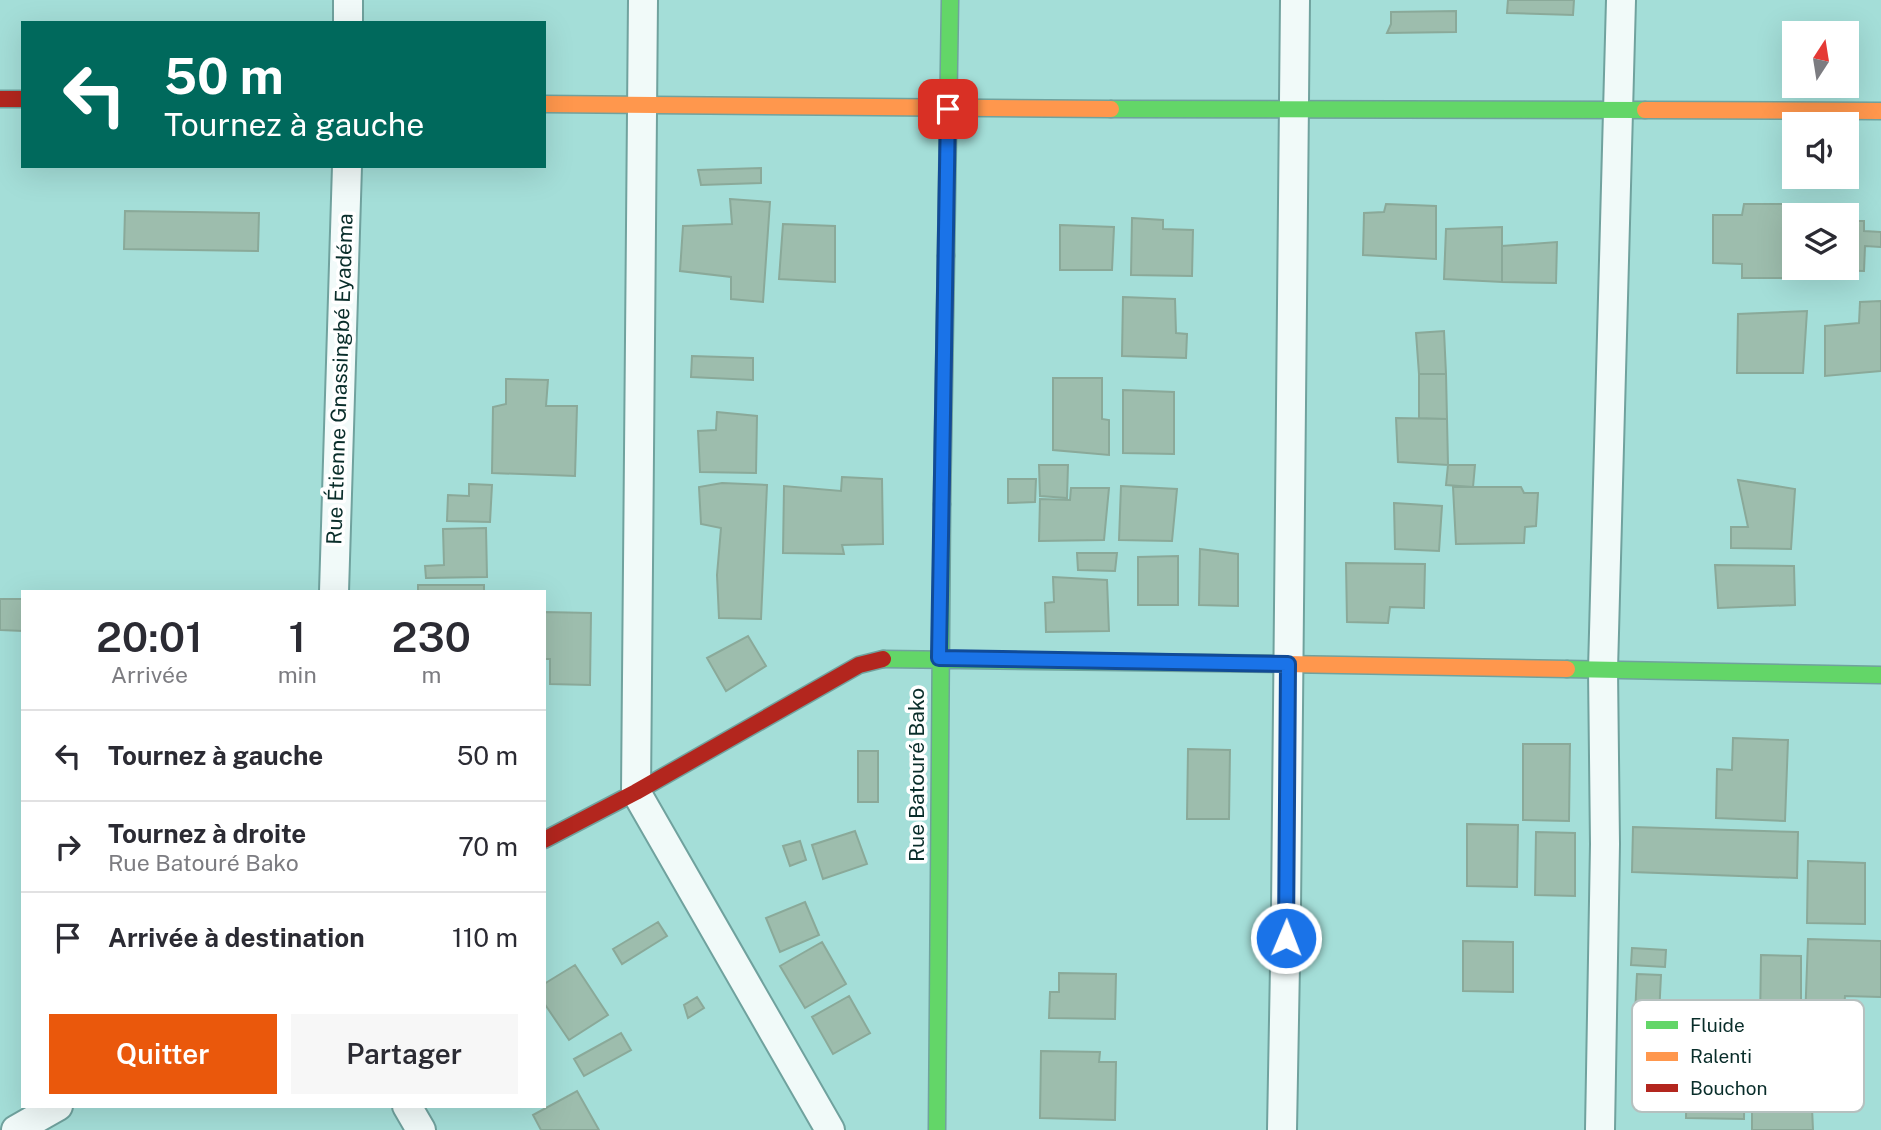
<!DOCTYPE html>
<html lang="fr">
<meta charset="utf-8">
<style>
:root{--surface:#fff;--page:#f7f7f7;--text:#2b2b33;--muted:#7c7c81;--line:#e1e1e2;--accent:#ea580c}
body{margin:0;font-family:"Public Sans",sans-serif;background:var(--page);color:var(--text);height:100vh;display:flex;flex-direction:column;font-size:26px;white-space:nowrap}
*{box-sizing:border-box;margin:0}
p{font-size:23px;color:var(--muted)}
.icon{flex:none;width:38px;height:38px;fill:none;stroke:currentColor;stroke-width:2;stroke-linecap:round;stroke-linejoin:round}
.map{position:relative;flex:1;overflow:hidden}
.details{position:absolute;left:21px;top:590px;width:525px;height:518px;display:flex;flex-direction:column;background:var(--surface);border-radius:0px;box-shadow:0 7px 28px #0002}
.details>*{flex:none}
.top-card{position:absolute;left:21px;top:21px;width:525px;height:147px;border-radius:0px;box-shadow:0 7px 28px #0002;background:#00695c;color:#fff;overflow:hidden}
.needle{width:46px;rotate:12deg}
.tools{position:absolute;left:1782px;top:21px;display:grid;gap:14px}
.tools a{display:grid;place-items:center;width:77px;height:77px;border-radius:0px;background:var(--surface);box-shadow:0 7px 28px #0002;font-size:35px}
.pin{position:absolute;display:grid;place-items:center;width:60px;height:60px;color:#fff;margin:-30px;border-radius:14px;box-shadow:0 4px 10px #0006}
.me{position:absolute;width:77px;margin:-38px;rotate:1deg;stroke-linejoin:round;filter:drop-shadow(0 0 5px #0008)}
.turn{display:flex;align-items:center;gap:24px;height:147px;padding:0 28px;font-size:32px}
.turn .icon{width:91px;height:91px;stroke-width:2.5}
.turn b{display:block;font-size:49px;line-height:60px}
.eta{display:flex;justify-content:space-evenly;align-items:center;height:119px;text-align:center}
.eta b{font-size:42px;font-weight:600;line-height:49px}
.action{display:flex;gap:14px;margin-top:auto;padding:14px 28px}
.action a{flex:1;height:80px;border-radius:0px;background:var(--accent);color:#fff;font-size:28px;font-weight:600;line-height:80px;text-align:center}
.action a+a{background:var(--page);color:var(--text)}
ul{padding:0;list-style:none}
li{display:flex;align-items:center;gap:21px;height:91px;padding:0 28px;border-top:2px solid var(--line)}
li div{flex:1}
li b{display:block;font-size:26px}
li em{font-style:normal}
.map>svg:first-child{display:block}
.building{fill:#9dbdad;stroke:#8aa999;stroke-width:2}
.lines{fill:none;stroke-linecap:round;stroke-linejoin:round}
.street-casing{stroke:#70a29e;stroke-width:32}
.fast-casing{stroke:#70a29e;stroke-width:19}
.slow-casing{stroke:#70a29e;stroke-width:19}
.jam-casing{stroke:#70a29e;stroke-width:19}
.street{stroke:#f1faf9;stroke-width:28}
.fast{stroke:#63d668;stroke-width:16}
.slow{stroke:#ff974d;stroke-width:16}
.jam{stroke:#b3261e;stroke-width:16}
.route-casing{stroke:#114b97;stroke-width:18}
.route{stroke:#1a73e8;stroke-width:12}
.labels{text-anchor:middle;stroke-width:7;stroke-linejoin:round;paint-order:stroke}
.street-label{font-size:21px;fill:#092d2a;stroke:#fff}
.key{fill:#fff;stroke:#b5c0bf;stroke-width:2}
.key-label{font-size:19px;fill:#092d2a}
</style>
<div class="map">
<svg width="1881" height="1130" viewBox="0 0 1881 1130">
<rect width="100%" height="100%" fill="#a4ded8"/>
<path class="building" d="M1508,0H1574L1573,15L1507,13Z
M1456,11V32L1387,33L1391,24V12Z
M761,168V183L701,185L698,170Z
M730,199L770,202L763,302L731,299V277L680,271L683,226L732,224Z
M1386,204L1436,206V259L1363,255L1364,213L1384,212Z
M1744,204H1811V215H1794V268H1810V278H1742V264L1713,263V215H1742Z
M125,211L259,213L258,251L124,249Z
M1132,218L1163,220V229L1193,230L1192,276L1131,275Z
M1846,221H1864V231L1881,232V247L1865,246L1864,271L1822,270V268H1846Z
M783,224L835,226V282L779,279Z
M1060,225L1114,227L1112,270H1060Z
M1502,227V282L1444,279L1446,229Z
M1557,242L1556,283L1502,282V246Z
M1123,297L1175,299L1176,333L1187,334L1186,358L1122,356Z
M1881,301V371L1825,376V326L1859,323L1860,302Z
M1807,311L1803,373H1737L1738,314Z
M1444,331L1446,374H1419L1416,333Z
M692,356L753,358V380L691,377Z
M1419,374H1446L1447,419L1419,418Z
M1053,378H1102V419L1109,420V455L1053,450Z
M506,379L548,380L546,406H577L575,476L492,473L493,407L506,404Z
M1123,390L1174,392V454L1123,453Z
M717,412L757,416L756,473L700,472L698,431L716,430Z
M1396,418L1447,419L1448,465L1398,462Z
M1039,465H1068L1067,498L1040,496Z
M1448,465H1475L1473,487L1446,485Z
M842,477L882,479L883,544L842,545L844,554L783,553L784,486L841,491Z
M1008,479H1036L1035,502L1008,503Z
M1738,480L1795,489L1791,549L1731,548V527H1748Z
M722,483L767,485L761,619L719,618L717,575L721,528L701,524L699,487Z
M469,484L492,485L490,522L447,521L448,495L469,496Z
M1121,486L1177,489L1172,541L1119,540Z
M1453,487H1521L1524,493H1538L1536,526L1525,527L1524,543L1456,544Z
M1071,488H1109L1104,540L1039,541L1040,499L1070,500Z
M1394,503L1442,506L1439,551L1395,549Z
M486,528L487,577L426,578L425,566L444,565L443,529Z
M1200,549L1238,554V606L1199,605Z
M1077,553H1117L1115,571L1078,570Z
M1178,556V605H1138V557Z
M1346,563L1425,564L1424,608L1390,607L1388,623L1347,622Z
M1715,565L1794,566L1795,605L1718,608Z
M1053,577L1107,580L1109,631L1046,632L1045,603L1054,602Z
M418,585H484V592H418Z
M0,599H23V631L0,630Z
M544,612L591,613L590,685L550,684V659H544Z
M748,636L766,666L726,691L707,658Z
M1733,738L1788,740L1785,821L1716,818L1717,769L1732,770Z
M1523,744H1570L1569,821L1523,820Z
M1188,749L1230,750L1229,819H1187Z
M858,751H878V802H858Z
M1467,824L1518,825L1517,887L1467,886Z
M1633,827L1798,832L1797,878L1632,872Z
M855,831L867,864L823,879L812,845Z
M1536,832L1575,833V896L1535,895Z
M800,841L806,860L790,866L783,846Z
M1808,861L1865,863V924L1807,923Z
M805,902L819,935L780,952L766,918Z
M658,922L667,936L622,964L613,949Z
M1808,939L1881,941V997L1845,996L1843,1023L1805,1021Z
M1463,941L1513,942V992L1463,991Z
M822,942L846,984L805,1008L780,966Z
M1632,948L1666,950L1665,967L1631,965Z
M1761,955L1801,956V1022L1760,1021Z
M575,965L608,1015L569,1040L544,1003V984Z
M1059,973L1116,974L1115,1019L1049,1018L1050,992H1059Z
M1637,974L1661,975L1658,1036L1634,1035Z
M849,996L870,1033L833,1054L812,1017Z
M697,997L704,1008L688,1018L684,1005Z
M621,1033L631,1050L584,1076L574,1059Z
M1687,1044L1745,1045L1744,1119L1686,1118Z
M1041,1051L1100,1052L1099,1062H1116L1115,1120L1040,1118Z
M577,1091L599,1130H541L533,1115Z
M1812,1108L1813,1130H1752V1109Z"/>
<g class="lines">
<defs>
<path id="street" d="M348,0V23
M643,0L636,792L830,1130
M334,592L347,166
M407,1106L421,1130
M16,1130L58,1106
M1282,1130L1286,910L1295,0
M1600,1130L1605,844L1603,670L1621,0"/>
<path id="fast" d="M1111,109L1645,110
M946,256L950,0
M883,659L1284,664
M1567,669L1881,675
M937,1130L942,504"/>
<path id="slow" d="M544,104L1111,109
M1645,110L1881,111
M1284,664L1567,669"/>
<path id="jam" d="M0,99H23
M942,504L946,256
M544,840L636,792L859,665L883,659"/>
</defs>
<use href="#street" class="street-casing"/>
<use href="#fast" class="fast-casing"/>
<use href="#slow" class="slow-casing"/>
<use href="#jam" class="jam-casing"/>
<use href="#street" class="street"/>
<use href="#fast" class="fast"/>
<use href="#slow" class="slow"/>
<use href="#jam" class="jam"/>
</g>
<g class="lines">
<defs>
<path id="route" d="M948,109L939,658L1288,664L1286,938"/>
</defs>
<use href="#route" class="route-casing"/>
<use href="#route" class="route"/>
</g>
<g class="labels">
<g class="street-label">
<text transform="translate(340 379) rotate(-88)" y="7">Rue Étienne Gnassingbé Eyadéma</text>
<text transform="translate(917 775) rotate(-90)" y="7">Rue Batouré Bako</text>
</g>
</g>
<rect x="1632" y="1000" width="232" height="112" rx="10" class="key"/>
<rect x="1646" y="1021" width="32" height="8" fill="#63d668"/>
<rect x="1646" y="1052" width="32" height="9" fill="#ff974d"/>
<rect x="1646" y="1084" width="32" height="8" fill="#b3261e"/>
<g class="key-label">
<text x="1690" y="1032">Fluide</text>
<text x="1690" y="1063">Ralenti</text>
<text x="1690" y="1095">Bouchon</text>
</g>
</svg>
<div class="tools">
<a><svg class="needle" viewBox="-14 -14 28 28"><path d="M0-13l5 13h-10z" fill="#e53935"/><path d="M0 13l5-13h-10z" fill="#7c7c81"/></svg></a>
<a><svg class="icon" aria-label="sound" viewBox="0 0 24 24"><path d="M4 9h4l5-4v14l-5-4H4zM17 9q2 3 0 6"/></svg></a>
<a><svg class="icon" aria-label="layers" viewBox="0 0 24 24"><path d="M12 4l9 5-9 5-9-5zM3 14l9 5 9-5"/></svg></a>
</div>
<div class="pin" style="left:948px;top:109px;background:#d93025"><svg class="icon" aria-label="arrive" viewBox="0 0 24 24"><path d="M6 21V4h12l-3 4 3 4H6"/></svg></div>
<svg class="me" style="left:1286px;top:938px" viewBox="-20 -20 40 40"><circle r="17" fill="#1a73e8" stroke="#fff" stroke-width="3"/><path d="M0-11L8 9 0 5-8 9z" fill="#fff"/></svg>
<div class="top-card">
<div class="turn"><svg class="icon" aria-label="left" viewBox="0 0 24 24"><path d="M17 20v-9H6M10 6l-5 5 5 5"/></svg><div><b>50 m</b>Tournez à gauche</div></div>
</div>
<section class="details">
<div class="eta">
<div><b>20:01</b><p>Arrivée</p></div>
<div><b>1</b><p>min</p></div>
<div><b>230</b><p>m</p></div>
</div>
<ul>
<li><svg class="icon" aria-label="left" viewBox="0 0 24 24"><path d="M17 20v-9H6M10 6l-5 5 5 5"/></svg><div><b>Tournez à gauche</b></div><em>50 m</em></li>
<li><svg class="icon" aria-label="right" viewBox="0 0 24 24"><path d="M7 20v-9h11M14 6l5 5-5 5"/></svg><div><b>Tournez à droite</b><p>Rue Batouré Bako</p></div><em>70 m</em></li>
<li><svg class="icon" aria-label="arrive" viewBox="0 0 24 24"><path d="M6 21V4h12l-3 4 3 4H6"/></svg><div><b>Arrivée à destination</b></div><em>110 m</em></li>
</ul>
<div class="action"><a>Quitter</a><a>Partager</a></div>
</section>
</div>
